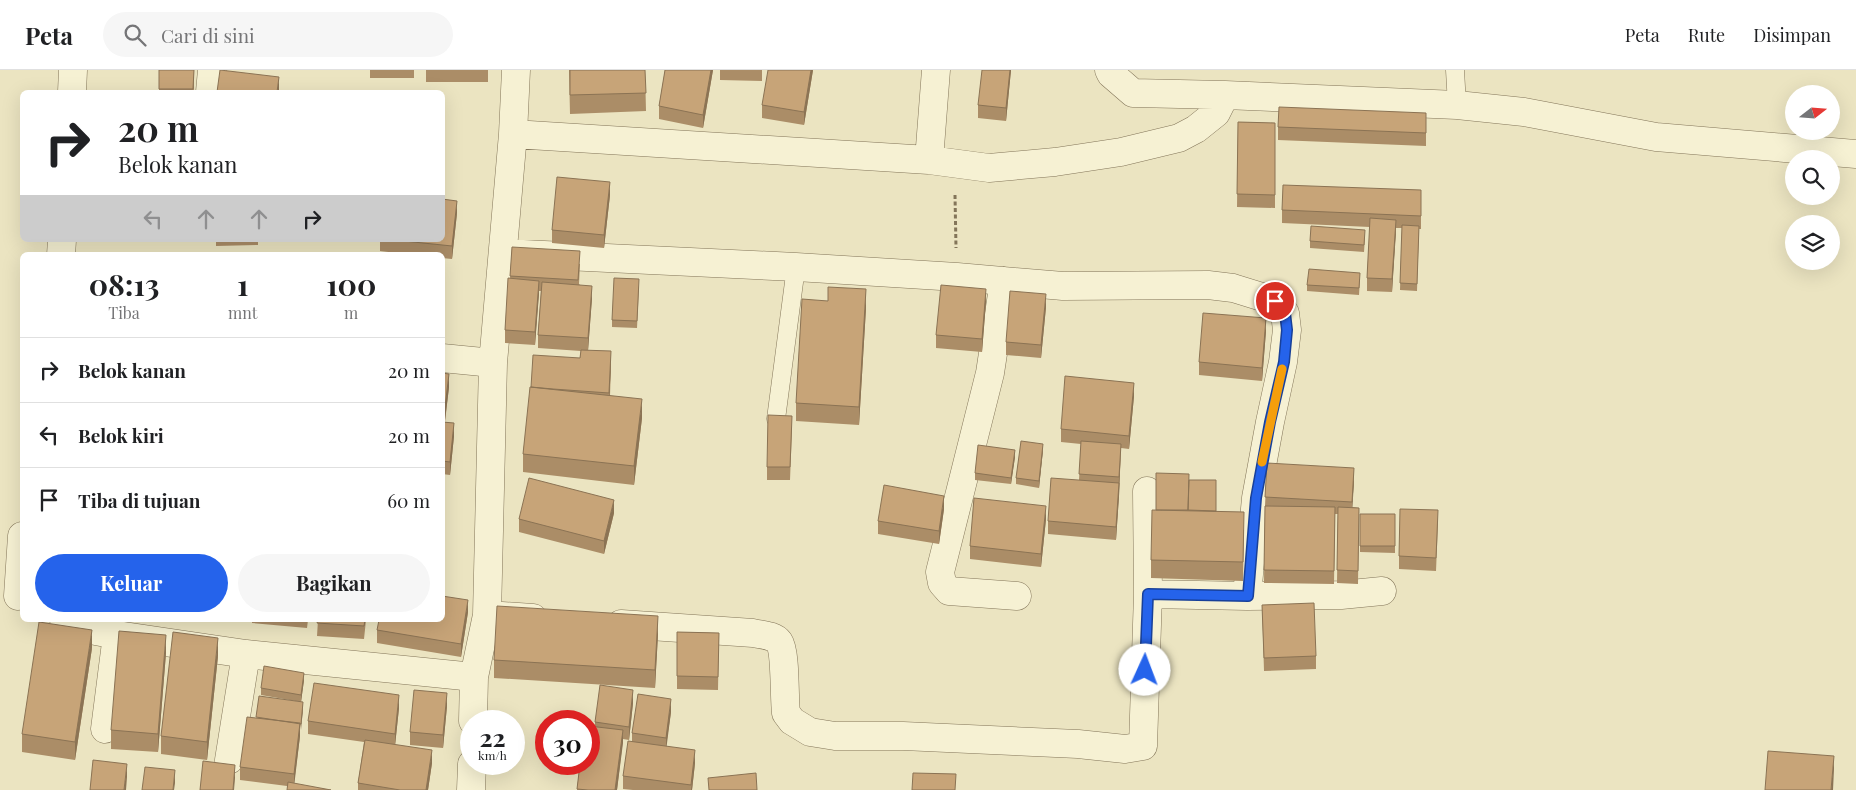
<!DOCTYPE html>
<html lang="id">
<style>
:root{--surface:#fff;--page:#f6f6f6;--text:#202124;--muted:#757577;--line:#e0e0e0;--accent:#2563eb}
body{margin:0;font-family:"Playfair Display",serif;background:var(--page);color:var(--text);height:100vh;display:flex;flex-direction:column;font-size:19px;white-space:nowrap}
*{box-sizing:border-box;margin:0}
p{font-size:16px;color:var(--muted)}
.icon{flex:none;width:28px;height:28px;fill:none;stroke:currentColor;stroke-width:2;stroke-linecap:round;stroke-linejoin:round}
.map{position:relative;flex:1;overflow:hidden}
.details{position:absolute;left:20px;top:182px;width:425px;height:370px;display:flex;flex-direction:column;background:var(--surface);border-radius:8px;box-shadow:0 5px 20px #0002}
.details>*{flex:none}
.hud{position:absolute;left:20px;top:20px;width:425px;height:152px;border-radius:8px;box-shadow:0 5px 20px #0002;background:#fff;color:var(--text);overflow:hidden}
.needle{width:32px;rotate:73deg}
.fabs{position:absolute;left:1785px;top:15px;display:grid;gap:10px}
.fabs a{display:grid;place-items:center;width:55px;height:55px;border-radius:50%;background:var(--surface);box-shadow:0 5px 20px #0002;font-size:25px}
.speed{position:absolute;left:460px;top:640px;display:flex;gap:10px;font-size:25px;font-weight:700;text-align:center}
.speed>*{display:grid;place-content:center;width:65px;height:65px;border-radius:50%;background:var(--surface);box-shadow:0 5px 20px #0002;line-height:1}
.speed small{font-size:12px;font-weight:400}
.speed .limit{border:8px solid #d22;background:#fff;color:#111}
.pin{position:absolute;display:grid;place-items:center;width:42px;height:42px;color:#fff;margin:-21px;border:2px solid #fff;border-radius:50%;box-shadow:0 1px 5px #0007}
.me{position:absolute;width:55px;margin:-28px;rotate:2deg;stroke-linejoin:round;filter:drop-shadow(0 0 4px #0008)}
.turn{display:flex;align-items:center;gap:18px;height:105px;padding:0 15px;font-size:22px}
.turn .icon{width:65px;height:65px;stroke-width:2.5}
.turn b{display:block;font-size:35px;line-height:42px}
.lanes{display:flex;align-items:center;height:48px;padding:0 15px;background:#0003;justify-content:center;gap:25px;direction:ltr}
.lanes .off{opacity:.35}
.eta{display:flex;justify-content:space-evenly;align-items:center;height:85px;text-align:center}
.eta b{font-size:30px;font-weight:700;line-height:35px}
.primary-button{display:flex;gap:10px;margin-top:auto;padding:10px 15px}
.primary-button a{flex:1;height:58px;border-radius:30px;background:var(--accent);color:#fff;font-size:20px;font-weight:700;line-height:58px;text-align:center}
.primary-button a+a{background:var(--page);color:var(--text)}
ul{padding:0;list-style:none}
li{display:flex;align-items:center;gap:15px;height:65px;padding:0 15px;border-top:1px solid var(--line)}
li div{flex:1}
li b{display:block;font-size:19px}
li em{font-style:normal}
header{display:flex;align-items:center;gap:30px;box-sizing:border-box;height:70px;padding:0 25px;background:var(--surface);border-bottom:1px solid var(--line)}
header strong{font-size:24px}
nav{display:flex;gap:28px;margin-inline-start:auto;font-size:18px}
.search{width:350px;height:45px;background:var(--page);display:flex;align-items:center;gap:12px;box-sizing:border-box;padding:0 18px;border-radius:28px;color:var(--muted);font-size:19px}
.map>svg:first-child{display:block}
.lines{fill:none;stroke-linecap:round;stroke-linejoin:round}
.service-casing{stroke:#837559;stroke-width:19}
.minor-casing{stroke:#837559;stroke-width:29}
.path{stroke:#837559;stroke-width:3;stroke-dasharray:4 2.5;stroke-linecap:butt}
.service{stroke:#f6f1d3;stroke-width:18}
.minor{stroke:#f6f1d3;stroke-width:28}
.wall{fill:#ab8d67}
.shaded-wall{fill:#8b7354}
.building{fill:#c7a478;stroke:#8b7354}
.route-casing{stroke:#184099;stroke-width:12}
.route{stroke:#2563eb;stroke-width:9}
.slow{stroke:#f59e0b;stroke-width:9}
</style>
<header>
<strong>Peta</strong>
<div class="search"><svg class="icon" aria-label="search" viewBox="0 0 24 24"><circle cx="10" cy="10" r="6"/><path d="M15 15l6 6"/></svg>Cari di sini</div>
<nav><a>Peta</a><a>Rute</a><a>Disimpan</a></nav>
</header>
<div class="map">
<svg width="1856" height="720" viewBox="0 0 1856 720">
<rect width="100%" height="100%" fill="#ebe4c1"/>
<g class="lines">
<defs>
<path id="service" d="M1455,0L1457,35
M776,349L796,197"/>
<path id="minor" d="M1109,0L1111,4L1133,23L1225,25
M72,22L73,0
M210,22L212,0
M513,64L929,90L989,98L1055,92L1121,82L1179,68L1196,59L1216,43L1225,25L1457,35L1524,42L1656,67L1856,84
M929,90L936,0
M503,183L796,197L957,207L1063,216L1208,215L1233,218L1275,231L1285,243L1287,260L1283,292L1270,352L1256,428L1247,526L1341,525L1382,521
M61,185L62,170
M1004,211L990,303L940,502L942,513L949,521L1017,526
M442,288L493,293
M1148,524L1247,526
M18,526L22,466
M487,545L533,548
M621,554L753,563C761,565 774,565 779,572C786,582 784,628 786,643L792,651L810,662L835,666H903L1078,674L1125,679L1143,676L1148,524L1147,421
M64,555L117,565
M473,651L474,607L487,545L493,293L513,64L516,0
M105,659L117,565L246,584L474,607
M229,690L246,584
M471,720L472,694"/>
</defs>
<use href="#service" class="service-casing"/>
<use href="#minor" class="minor-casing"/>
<path class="path" d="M955,125L956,178"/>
<use href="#service" class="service"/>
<use href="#minor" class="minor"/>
</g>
<path class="wall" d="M159,0H194V22H159Z
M370,0H414V8H370Z
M426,0H488V12H426Z
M569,0H645L646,41L570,44Z
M665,0H713L703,58L659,49V36Z
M720,0H762V11L720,10Z
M813,0L804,55L762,48V35Z
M1011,0L1006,51L978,48V35Z
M1426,43V76L1278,70V57Z
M1238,52L1275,53V138L1237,137Z
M1421,120V159H1419L1417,221L1400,220L1402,158H1396L1392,222L1367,221V208L1370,157L1282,153V140Z
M610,125L604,178L552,173V160Z
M457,143L452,189L442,188V185H413L380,181V170H442Z
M1365,167L1364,182L1310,178V171Z
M216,170H258V175L216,176Z
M512,177L580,194L579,214L592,228L588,280L611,294L610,326L642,348L634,415L523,402V384L531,317L580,288L581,281L538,278V265L541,221H539L535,275L505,273V260L510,209Z
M1360,209L1359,225L1307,221V215Z
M639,216L637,258L612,257V250Z
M986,232L982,282L936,278V265Z
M1046,237L1041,288L1006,285V272Z
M866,238L859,355L796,351V333Z
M1266,261L1262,311L1199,305V292Z
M442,303L449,317L445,352L454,366L450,405L442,404Z
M1134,326L1129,379L1121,378L1119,426L1116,470L1048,464V451L1079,410L1081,374L1061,372V359Z
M792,359L790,410H767V397Z
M1043,380L1039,418L1016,414V408Z
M1015,387L1011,414L975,410V403Z
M1267,393L1354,411L1352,437L1359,438L1358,514L1337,513L1338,444H1335L1334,514L1264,513L1265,436Z
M1189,410L1216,441L1244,460L1243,511L1151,508V490Z
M944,439L939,474L878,464V451Z
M614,443L604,484L519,462V449Z
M1360,444H1395V483L1360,482Z
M1046,449L1041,497L970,489V476Z
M1438,453L1436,501L1399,499V486Z
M1262,535L1316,586V599L1264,601Z
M468,542L461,587L377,573V560Z
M226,550H244L243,552Z
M252,550H308L307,558L252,553Z
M318,550H366L364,569L317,566Z
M677,562L719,563L718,620L677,619Z
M658,564L655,618L494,608V590Z
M92,578L75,690L22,682V664Z
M166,583L158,682L111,679V660Z
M218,586L207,690L161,684V666Z
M304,610L301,632L261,625V618Z
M633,633L629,670L623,669L617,720H577L580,694L595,656V652Z
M447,636L443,678L410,675V662Z
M399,638L395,675L432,693L428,720H358V713L364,672L308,664V651Z
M303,639L300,660V666L294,713L287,716L240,710V697L256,648Z
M671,642L666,676L695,693L692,720H633L623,719V706L632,672V663Z"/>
<path class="shaded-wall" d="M711,0H713L703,58V45Z
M811,0H813L804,55V42Z
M1010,0H1011L1006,51V38Z
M279,7V20L278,22H277Z
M610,112V125L604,178V165Z
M457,131V143L452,189V176Z
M1396,150V162L1392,222V209Z
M539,211V224L535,275V262Z
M592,216V228L588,281V268Z
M866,219V238L859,355V337Z
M986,219V232L982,282V269Z
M1046,224V237L1041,288V275Z
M1266,248V261L1262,311V298Z
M611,281V294L609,335V323Z
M449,304V317L444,358V345Z
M1134,313V326L1129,379V366Z
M642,329V348L634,415V396Z
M454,353V366L450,405V392Z
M1043,374V380L1039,418V411Z
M1121,374L1119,426L1116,470V457Z
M1015,380V387L1011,414V408Z
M1354,398V411L1352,445V432Z
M944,426V439L939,474V461Z
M614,430V443L604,484V471Z
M1046,436V449L1041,497V484Z
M468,530V542L461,587V574Z
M658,546V564L655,618V600Z
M92,560V578L75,690V672Z
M166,565V583L158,682V664Z
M218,568V586L207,690V672Z
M304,603V610L301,632V625Z
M633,620V633L629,670V657Z
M447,623V636L443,678V665Z
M399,625V638L395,676V664Z
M671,629V642L666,681V668Z
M303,632V639L301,660V654Z
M300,653V666L294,717V704Z
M623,660V673L617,720H615Z
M432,680V693L428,720H426Z
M695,680V693L692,720H691Z
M1834,686V699L1833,720H1831Z
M127,694V707L126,720H124Z
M235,695V708L234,720H233Z
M175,700V713L174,720H173Z"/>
<path class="building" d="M159,0H194L193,19H159Z
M220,0L279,7L277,22H217Z
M570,0H645L646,23L570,25Z
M665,0H711L703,45L659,36Z
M768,0H811L804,42L762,35Z
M982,0H1010L1006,38L978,35Z
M1279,37L1426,43V63L1278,57Z
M1238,52L1275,53V125L1237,124Z
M557,107L610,112L604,165L552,160Z
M1283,115L1421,120V146L1282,140Z
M442,129L457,131L452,176L394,170H442Z
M1370,148L1396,150L1392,209L1367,208Z
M1402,155L1419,156L1417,214L1400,213Z
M1311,156L1365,160L1364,175L1310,171Z
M512,177L580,181L578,210L510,206Z
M1309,199L1360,203L1359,218L1307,215Z
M508,208L539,211L535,262L505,260Z
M614,208L639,209L637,251L612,250Z
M542,212L592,216L588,268L538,265Z
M941,215L986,219L982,269L936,265Z
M828,217L866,219L859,337L796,333L802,229L828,231Z
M1010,221L1046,224L1041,275L1006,272Z
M1203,243L1266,248L1262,298L1199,292Z
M581,280L611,281L609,323L553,319L531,317L533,285L580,288Z
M442,303L449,304L444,345H442Z
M1065,306L1134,313L1129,366L1061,359Z
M530,317L642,329L634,396L523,384Z
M768,345L792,346L790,397H767Z
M442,352L454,353L450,392L442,391Z
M1021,371L1043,374L1039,411L1016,408Z
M1081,371L1121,374L1119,407L1079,404Z
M978,375L1015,380L1011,408L975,403Z
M1267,393L1354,398L1352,432L1265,427Z
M1156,403L1189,404L1188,440H1156Z
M529,408L614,430L604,471L519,449Z
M1051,408L1119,413L1116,457L1048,451Z
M1189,410H1216V441L1188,440Z
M884,415L944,426L939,461L878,451Z
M974,428L1046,436L1041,484L970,476Z
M1265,436L1335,437L1334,501L1264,500Z
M1338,437L1359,438L1358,501L1337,500Z
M1400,439L1438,440L1436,488L1399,486Z
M1152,440L1244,442L1243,492L1151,490Z
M1360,444H1395V476H1360Z
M442,526L468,530L461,574L377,560L379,550H442Z
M1314,533L1316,586L1264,588L1262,535Z
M497,536L658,546L655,600L494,590Z
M318,550H365L364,556L317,553Z
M39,552L92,560L75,672L22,664Z
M119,561L166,565L158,664L111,660Z
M173,562L218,568L207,672L161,666Z
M677,562L719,563L718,607L677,606Z
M264,596L304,603L301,625L261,618Z
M314,613L399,625L395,664L308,651Z
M600,615L633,620L629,657L595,652Z
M414,620L447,623L443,665L410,662Z
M638,624L671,629L666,668L632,663Z
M259,626L303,632L301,654L256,647Z
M247,647L300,653L294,704L240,697Z
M589,656L623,660L615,720H588L577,719L580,694H589Z
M365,670L432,680L426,720H400L358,713Z
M628,671L695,680L691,715L623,706Z
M1768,681L1834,686L1831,720H1765Z
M93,690L127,694L124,720H90Z
M203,691L235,695L233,720H200Z
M145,697L175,700L173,720H142Z
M756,703L757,720H709L708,708Z
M913,703L956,704L955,720H912Z
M288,712L331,720H287Z"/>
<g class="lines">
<defs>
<path id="route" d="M1145,600L1148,524L1248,526L1256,428L1270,352L1284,292L1287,260L1285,243L1275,231"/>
</defs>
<use href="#route" class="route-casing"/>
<use href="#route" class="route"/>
<path class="slow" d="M1262,392L1282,299"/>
</g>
</svg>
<div class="fabs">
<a><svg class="needle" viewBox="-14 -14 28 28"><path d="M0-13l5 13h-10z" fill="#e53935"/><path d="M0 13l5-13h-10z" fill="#757577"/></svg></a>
<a><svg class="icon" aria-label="search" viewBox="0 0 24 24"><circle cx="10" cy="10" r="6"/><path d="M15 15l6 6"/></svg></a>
<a><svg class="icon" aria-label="layers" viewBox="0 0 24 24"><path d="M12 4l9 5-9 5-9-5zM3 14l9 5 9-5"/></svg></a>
</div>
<div class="speed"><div>22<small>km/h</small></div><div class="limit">30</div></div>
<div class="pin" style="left:1275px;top:231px;background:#d93025"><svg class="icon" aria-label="arrive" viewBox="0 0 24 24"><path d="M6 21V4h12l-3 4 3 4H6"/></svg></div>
<svg class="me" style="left:1145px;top:600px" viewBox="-20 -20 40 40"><circle r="19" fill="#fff"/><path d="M0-13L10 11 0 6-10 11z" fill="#2563eb"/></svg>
<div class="hud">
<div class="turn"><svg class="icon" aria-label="right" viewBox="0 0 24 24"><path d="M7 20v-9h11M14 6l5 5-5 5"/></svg><div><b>20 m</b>Belok kanan</div></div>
<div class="lanes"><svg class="icon off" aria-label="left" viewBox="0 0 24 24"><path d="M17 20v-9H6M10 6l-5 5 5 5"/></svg><svg class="icon off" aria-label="ahead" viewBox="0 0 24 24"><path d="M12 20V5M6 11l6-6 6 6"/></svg><svg class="icon off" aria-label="ahead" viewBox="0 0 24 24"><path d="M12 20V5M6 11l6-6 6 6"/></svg><svg class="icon" aria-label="right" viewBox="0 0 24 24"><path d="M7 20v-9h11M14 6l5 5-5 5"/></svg></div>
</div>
<section class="details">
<div class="eta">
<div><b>08:13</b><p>Tiba</p></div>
<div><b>1</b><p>mnt</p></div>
<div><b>100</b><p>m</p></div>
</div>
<ul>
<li><svg class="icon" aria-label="right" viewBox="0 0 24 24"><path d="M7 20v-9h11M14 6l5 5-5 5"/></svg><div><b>Belok kanan</b></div><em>20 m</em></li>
<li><svg class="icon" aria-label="left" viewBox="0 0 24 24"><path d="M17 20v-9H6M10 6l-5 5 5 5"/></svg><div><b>Belok kiri</b></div><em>20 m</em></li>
<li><svg class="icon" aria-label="arrive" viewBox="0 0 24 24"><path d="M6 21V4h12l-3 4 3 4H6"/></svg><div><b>Tiba di tujuan</b></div><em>60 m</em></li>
</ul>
<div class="primary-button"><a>Keluar</a><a>Bagikan</a></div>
</section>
</div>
